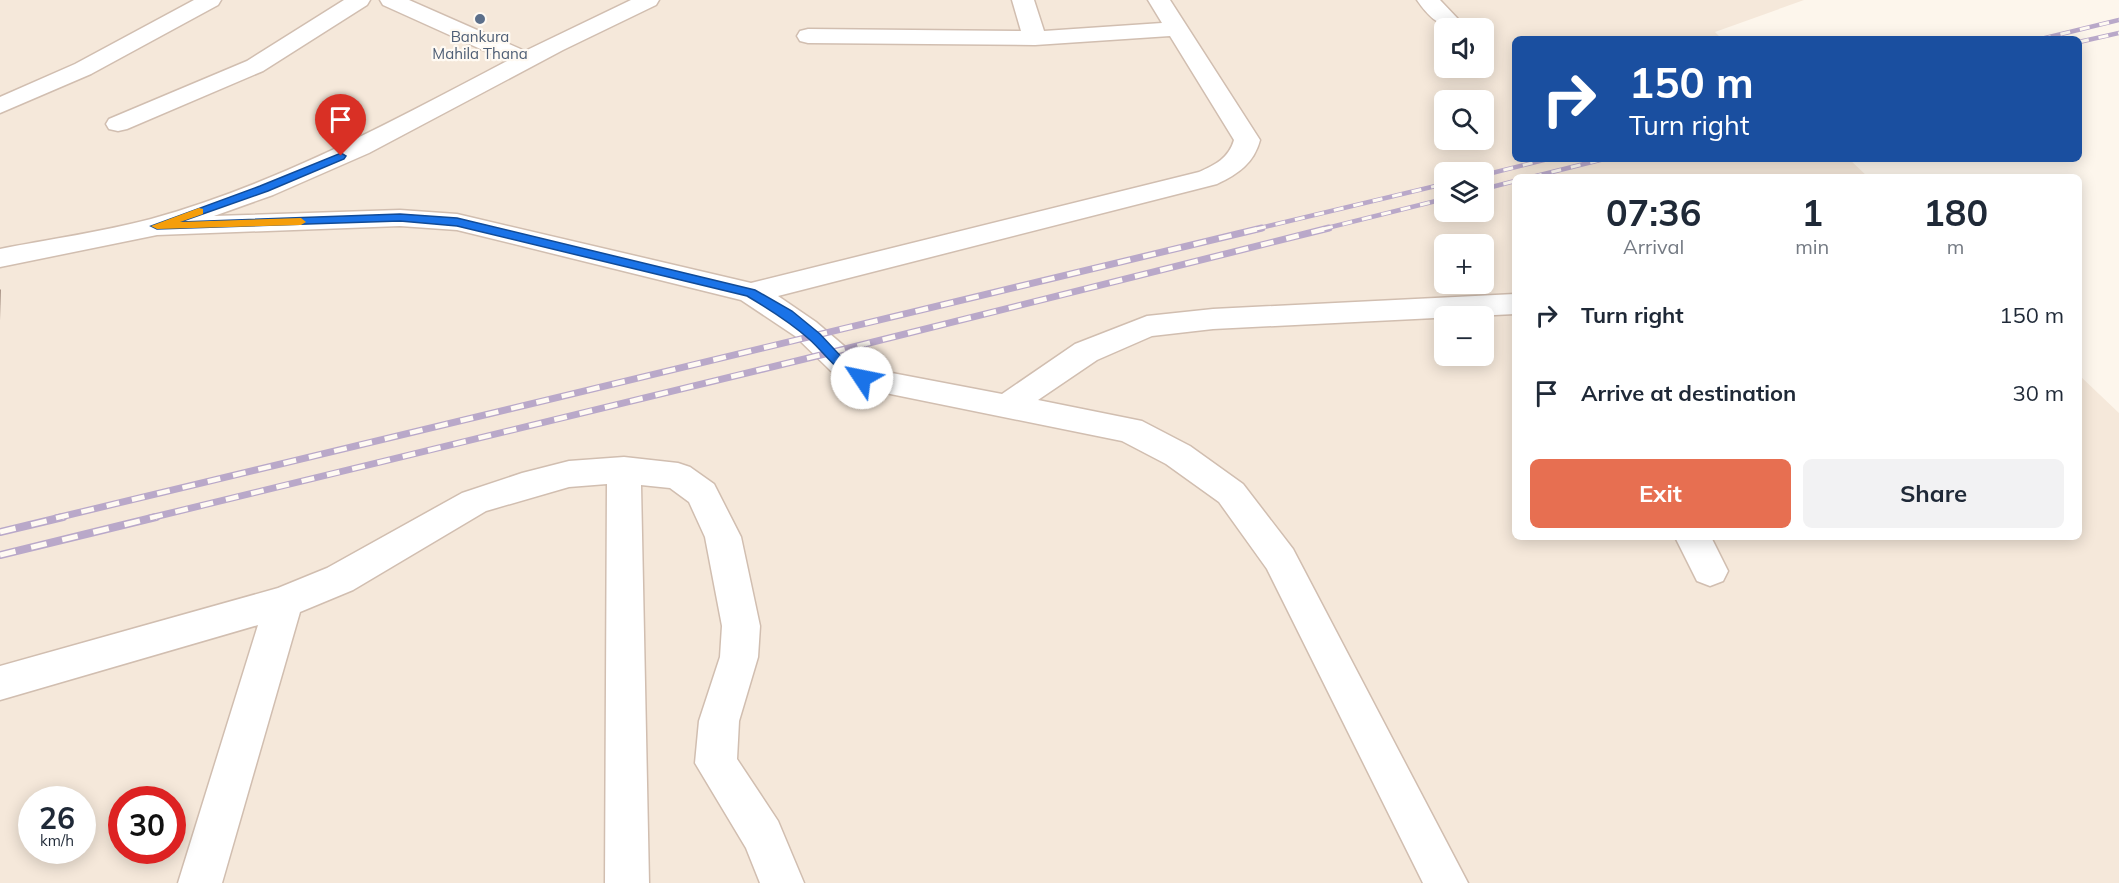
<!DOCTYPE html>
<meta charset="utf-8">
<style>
:root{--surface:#fff;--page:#f2f2f3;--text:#1f2937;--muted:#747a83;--accent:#e76f51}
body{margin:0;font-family:Mulish,sans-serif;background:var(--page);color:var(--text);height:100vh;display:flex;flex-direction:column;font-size:22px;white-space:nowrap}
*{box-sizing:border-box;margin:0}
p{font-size:20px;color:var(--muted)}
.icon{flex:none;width:33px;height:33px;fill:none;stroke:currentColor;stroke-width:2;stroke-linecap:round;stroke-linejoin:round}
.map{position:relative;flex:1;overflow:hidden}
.details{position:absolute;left:1512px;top:174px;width:570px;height:366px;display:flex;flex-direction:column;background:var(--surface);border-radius:9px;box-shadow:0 3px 15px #0003}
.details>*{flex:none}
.hud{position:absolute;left:1512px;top:36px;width:570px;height:126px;border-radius:9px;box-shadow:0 3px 15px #0003;background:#1a4fa0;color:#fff;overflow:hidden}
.buttons{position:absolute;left:1434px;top:18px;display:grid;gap:12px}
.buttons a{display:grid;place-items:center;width:60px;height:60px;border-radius:9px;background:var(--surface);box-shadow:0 3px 15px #0003;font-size:30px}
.speed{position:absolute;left:18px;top:786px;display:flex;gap:12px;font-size:30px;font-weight:700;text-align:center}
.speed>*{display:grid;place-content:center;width:78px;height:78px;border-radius:50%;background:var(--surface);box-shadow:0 3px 15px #0003;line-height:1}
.speed small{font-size:15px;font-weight:400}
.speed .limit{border:9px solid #d22;background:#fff;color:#111}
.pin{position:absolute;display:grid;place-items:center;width:51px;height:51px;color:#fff;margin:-62px -26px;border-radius:50% 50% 50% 0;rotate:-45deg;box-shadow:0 0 6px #0007}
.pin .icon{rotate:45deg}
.me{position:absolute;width:66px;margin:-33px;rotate:304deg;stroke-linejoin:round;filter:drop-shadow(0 0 4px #0008)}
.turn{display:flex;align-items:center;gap:21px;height:126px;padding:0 18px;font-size:27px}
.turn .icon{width:78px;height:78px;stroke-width:2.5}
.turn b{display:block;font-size:42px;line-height:51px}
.eta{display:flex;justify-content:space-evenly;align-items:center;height:102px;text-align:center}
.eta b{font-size:36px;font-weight:700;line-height:42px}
.button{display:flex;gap:12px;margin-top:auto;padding:12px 18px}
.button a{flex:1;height:69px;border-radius:9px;background:var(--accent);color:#fff;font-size:24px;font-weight:700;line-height:69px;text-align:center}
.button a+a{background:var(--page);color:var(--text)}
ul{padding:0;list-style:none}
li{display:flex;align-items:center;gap:18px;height:78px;padding:0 18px}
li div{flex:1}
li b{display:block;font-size:22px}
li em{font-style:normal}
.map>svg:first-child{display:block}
.residential{fill:#f5e8da;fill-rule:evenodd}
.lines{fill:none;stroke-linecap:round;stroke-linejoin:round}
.minor-casing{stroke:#d1beb0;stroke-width:3}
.minor{fill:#fff;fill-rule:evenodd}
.rail-far2-casing{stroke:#b9a8c9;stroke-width:4.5}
.rail-far1-casing{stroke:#b9a8c9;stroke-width:7}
.rail-casing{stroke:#b9a8c9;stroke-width:8}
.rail-far2{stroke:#fffaf3;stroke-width:3;stroke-dasharray:10;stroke-linecap:butt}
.rail-far1{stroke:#fffaf3;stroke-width:4.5;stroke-dasharray:13;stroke-linecap:butt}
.rail{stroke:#fffaf3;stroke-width:5;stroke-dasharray:16;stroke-linecap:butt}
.shaded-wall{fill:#aa9588}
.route{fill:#1a73e8;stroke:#114b97;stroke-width:1.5}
.slow{fill:#f59e0b}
.service-dot{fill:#5c6f8a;stroke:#fffaf3;stroke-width:2}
.labels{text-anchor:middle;stroke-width:4.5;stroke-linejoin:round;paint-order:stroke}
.far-service-label{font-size:15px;fill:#4e5e75;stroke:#fffaf3}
</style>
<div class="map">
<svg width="2119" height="883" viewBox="0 0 2119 883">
<rect width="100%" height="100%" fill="#fdf6ec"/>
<path class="residential" d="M0,0H1804L1715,32L1722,39H1515V159H1849L1868,177H1515V537H2079V375L2119,413V883H0ZM1444,28H1484V68H1444ZM1444,100H1484V140H1444ZM1444,172H1484V212H1444ZM1444,244H1484V284H1444ZM1444,316H1484V356H1444ZM32,800H82V850H32ZM122,800H172V850H122Z"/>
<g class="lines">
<defs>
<path id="minor" d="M194,0H221L218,5L91,74L0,113V97L75,64Z
M344,0H370L367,5L263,71L127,129L118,131L109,129L106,124L109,119L247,61Z
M380,0H409L525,51L631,0H659L656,5L563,50L369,153L273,195L214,216L400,210L457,214L751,283L1199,172C1215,165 1229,158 1234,140L1170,36L1035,45L808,43L800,41L797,36L800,31L808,29L1021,31L1012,0H1034L1044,31L1162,23L1148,0H1170L1260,140C1254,163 1238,174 1217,184L778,296L816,322L871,369L1002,394L1075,344L1147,316L1213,309L1515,294V314L1213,329L1152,336L1097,360L1038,400L1142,421L1190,446L1243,484L1293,549L1468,883H1423L1267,569L1219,502L1166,464L1122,441L851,386L831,371L795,336L741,300L457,230L400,226L157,235L0,267V249C50,239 102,232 151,219C277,184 393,121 507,61L383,5Z
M1417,0H1440L1459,20L1456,25C1439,29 1426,13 1417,0Z
M624,457L678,463L690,467L714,484L741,537L760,626L758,657L739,721L737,759L778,821L804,883H760L746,848L695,763L699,721L720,657L722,626L705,537L689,502L670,488L641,485L649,883H605L607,484L569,487L486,511L353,590L300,612L222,883H178L258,625L0,700V666L278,588L327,568L462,493L522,473L569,461Z
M1675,537H1711L1728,571L1723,581L1710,586L1697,581Z"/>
</defs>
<use href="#minor" class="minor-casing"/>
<use href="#minor" class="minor"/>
<defs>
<path id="rail-far2" d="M2041,39L2119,20
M2079,42L2119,33
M1484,175L1548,159
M1532,177L1604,159
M1484,189L1515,181
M1256,229L1444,184
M1323,229L1444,199"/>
<path id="rail-far1" d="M56,518L1262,228
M150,518L829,353L1329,228"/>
<path id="rail" d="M0,532L63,517
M0,555L156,517"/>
</defs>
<use href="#rail-far2" class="rail-far2-casing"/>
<use href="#rail-far1" class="rail-far1-casing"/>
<use href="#rail" class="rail-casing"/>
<use href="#rail-far2" class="rail-far2"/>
<use href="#rail-far1" class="rail-far1"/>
<use href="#rail" class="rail"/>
</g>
<path class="shaded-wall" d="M0,289L1,290L0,320Z"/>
<path class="route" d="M341,153L346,156L344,159L268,191L180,222L400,214L457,218L755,290L792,311L820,334L848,364L869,378L862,383C839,376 826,354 809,339C790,322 769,309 747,296L457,226L400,221L157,229L151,226L260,186Z"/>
<path class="slow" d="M199,208L203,209V214L180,222L301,218L306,222L301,225L157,229L151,226Z"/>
<circle class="service-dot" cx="480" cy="19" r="6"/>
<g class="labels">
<g class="far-service-label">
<text x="480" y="42">Bankura<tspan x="480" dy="17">Mahila Thana</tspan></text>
</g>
</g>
</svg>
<div class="buttons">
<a><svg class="icon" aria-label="sound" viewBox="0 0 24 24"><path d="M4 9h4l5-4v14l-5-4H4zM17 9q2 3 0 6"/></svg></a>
<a><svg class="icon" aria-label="search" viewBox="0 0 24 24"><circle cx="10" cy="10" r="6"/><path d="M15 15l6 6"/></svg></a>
<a><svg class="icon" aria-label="layers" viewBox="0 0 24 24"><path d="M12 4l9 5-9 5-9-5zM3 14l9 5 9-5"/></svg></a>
<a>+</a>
<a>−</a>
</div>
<div class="speed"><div>26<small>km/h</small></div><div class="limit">30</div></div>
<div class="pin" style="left:341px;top:156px;background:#d93025"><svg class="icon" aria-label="arrive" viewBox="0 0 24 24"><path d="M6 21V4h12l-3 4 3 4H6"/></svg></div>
<svg class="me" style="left:862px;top:378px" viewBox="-20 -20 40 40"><circle r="19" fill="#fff"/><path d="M0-13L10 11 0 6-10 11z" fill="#1a73e8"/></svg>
<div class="hud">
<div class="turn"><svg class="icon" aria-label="right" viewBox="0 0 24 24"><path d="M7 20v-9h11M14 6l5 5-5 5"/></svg><div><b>150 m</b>Turn right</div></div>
</div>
<section class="details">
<div class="eta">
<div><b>07:36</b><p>Arrival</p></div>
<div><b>1</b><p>min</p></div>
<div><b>180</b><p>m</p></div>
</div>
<ul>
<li><svg class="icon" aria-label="right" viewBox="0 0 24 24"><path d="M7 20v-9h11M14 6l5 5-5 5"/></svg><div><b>Turn right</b></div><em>150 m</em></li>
<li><svg class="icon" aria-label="arrive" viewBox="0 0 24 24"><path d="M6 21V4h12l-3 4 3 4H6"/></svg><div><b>Arrive at destination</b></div><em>30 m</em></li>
</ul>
<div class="button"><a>Exit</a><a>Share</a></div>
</section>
</div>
